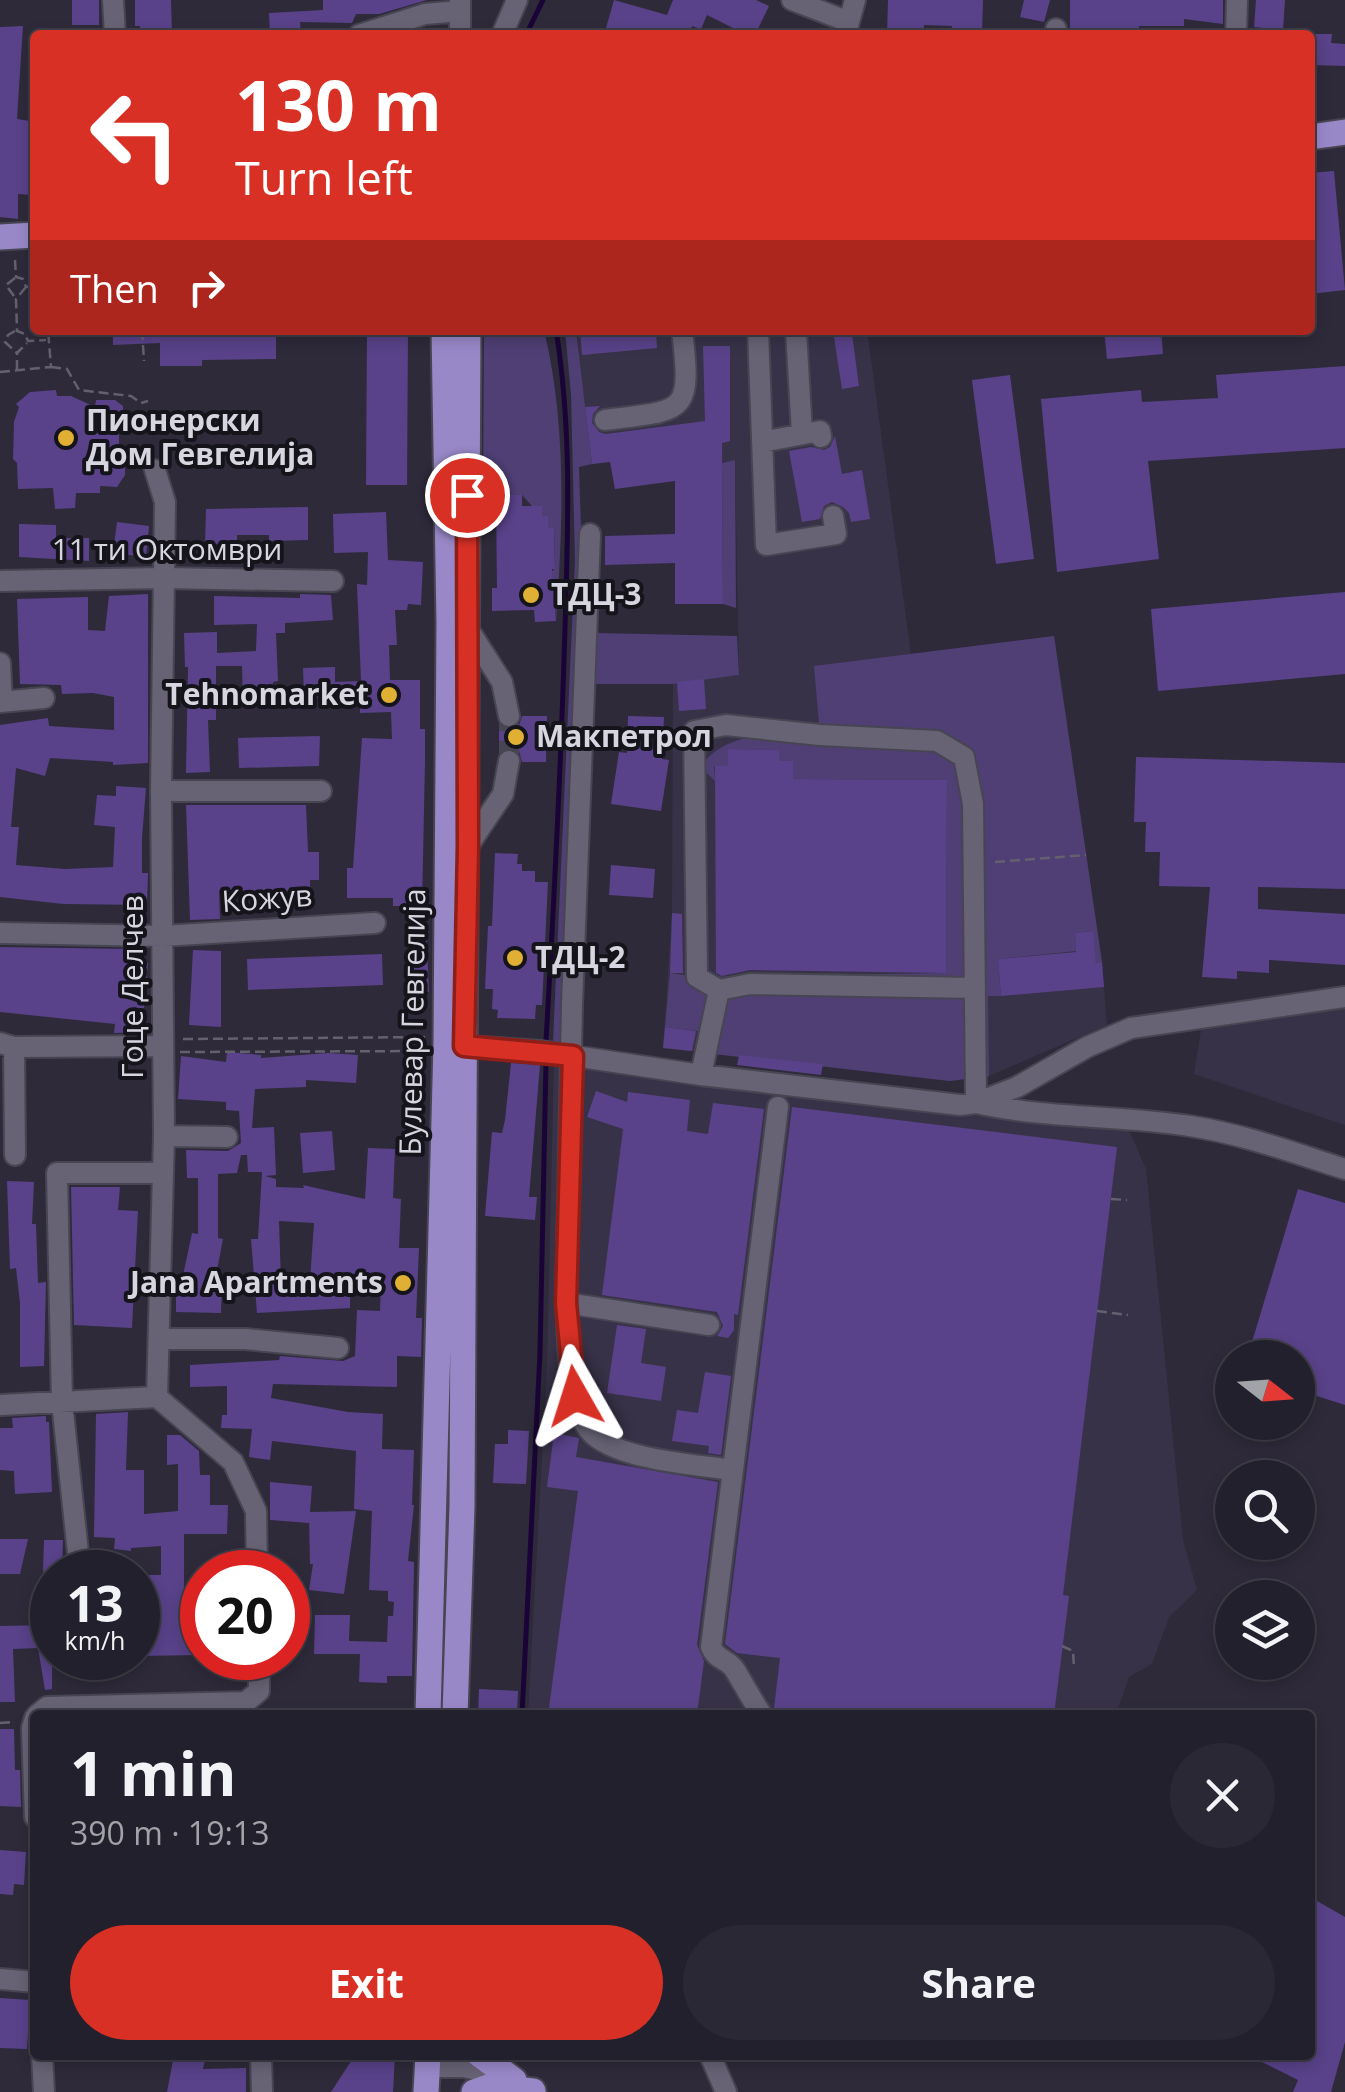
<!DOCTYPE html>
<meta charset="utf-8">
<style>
:root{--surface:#22202c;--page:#2a2834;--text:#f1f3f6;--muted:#a2a3a9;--line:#3f3e48;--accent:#d93025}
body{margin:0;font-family:"Open Sans",sans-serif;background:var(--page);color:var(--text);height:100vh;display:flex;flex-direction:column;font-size:38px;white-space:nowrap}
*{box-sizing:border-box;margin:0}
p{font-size:32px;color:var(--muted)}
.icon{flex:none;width:55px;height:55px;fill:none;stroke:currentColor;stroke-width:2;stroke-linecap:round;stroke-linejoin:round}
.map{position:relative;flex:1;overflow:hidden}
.sheet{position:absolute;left:30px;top:1710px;width:1285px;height:350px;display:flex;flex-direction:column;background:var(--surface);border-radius:10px;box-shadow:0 5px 15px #0003,0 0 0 2px var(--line)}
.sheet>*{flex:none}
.top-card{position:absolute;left:30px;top:30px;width:1285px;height:305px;border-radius:10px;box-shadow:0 5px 15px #0003,0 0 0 2px var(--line);background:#d93025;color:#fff;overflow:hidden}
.needle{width:65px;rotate:107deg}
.tools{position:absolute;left:1215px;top:1340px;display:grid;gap:20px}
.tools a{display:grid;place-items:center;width:100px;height:100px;border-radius:50%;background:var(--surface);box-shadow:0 5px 15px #0003,0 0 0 2px var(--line);font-size:50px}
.speed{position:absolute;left:30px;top:1550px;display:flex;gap:20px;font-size:50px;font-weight:700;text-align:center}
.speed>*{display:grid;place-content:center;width:130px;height:130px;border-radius:50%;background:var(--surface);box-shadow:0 5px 15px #0003,0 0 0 2px var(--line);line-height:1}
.speed small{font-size:25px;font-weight:400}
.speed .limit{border:15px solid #d22;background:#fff;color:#111}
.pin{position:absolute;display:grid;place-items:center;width:85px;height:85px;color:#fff;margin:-42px;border:5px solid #fff;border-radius:50%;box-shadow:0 2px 10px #0007}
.me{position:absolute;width:110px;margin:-55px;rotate:354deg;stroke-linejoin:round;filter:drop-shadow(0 0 8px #0008)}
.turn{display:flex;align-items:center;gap:35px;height:210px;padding:0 40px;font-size:45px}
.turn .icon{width:130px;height:130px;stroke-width:2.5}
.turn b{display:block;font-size:70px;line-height:85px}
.then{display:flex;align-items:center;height:95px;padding:0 40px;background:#0003;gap:20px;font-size:38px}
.round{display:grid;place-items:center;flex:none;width:105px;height:105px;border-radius:52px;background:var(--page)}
.headline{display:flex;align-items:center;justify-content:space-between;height:170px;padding:0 40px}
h1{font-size:60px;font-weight:700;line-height:75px}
.button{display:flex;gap:20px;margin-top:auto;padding:20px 40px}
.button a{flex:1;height:115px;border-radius:60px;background:var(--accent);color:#fff;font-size:40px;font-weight:700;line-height:115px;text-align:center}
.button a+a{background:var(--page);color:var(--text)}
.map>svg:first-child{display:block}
.built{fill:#383248}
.green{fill:#4f3f75}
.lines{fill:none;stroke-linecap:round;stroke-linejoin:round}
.stream{stroke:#1a0437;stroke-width:5}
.building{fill:#594289;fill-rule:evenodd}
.minor-tunnel{stroke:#474453;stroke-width:20;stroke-dasharray:20 10;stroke-linecap:butt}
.minor-casing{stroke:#484552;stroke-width:24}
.major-casing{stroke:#484552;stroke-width:29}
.path{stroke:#64616f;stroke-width:2.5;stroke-dasharray:10 5;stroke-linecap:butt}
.minor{stroke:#676375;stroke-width:20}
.major{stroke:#9988c8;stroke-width:25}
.route-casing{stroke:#8d1f18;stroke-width:25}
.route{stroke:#d93025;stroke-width:18}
.poi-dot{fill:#e0b034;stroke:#15141b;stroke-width:4}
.labels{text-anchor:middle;stroke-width:8;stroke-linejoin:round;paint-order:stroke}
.poi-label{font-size:30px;font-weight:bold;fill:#d7d5df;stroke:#15141b;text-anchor:start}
.street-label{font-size:30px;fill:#d7d5df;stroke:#15141b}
</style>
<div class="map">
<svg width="1345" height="2092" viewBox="0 0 1345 2092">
<rect width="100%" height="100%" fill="#2e2a3a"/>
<path class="built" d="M576,330H867L911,654L1054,636L1102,962L1107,1025L989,1076L950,1081L663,1048L672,913L673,684L739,675L735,461L713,463V444L592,464Z
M1345,1009V1125L1194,1074L1201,1030Z
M554,1062L959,1114L1129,1130L1146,1169L1183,1540L1197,1590L1169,1617L1152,1664L1129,1677L1116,1715H528L547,1365Z"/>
<path class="green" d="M484,330H544C567,426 563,524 556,621L555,596L531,595L555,568L554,528H548V516H542V506H532L522,495H483Z
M565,330H576L592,464L579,467L582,560L562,1043L553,1042L575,561L571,395Z
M735,460L736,608L723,604L722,463Z
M596,633L737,636L739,675L673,684H595Z
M1054,636L1102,962L1096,963L1092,931L1075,933L1076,951L998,959L1001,996H988L989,1076L950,1081L696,1052L698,1031L665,1027L670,973L697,977L946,973L947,780L793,779L779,761L778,750L729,749L728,766H714L715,781L707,773L704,762C732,729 780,736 820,735L814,666Z"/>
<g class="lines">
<path class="stream" d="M526,35L543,0
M546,1041C554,903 561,766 565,628C568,529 572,428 556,330
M522,1715L540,1353L546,1062"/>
</g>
<path class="building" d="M72,0H99V25H72Z
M135,0H171L172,35H140V26H135Z
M323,0H427L379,14H356L352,23L300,22L301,35H270L269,13L323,10Z
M614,0L667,15L673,0H756L769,6L755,35H747L707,15L701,29L692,26L689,35H604Z
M888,0H983L982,35H952V26L924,25L923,35H887Z
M1024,0H1050L1044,22L1020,17Z
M1070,0H1223V24L1184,19V26H1139V31L1097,30V35H1070Z
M1256,0H1285L1283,30L1254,27Z
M23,26L17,119L30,121L28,143H35V160L32,195L18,194V219L0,217V27Z
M1312,34H1332L1331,43L1345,44V66L1311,65Z
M1334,171L1345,290L1310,294V173Z
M113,330H276V359L202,360V366H160V343L113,345Z
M367,330H408L407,485H366Z
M580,330H656L657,348L582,355Z
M1104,330H1161L1163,354L1107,359Z
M852,334L859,386L842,389L834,337Z
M703,346H730V441L722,443L723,604H675V563L605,565V536L675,534V481L615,489L610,462L592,464L585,407L600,406L593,414L592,423L599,432L606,434L705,421Z
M1345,366V448L1148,461L1159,559L1057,572L1041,399L1141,390L1142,402L1218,398L1216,375Z
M1010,375L1034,559L996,564L972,380Z
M56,390L57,396H71L95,407L96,400H115L123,406V417L119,418V453L125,457V475L117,487L100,486V493H76L75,508L55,509L53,488L18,489L17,463L13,459L14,422L19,407L16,404L30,392Z
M835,436L842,474L862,470L870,519L851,522L849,513L843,507L832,502L824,506L820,519L802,522L789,451L811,447L824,450L830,447Z
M496,495H522V506H542V516H548V528H554L555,569H552L556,621L535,622L534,610L492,611V588H497Z
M308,507V540L269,541V535H237V544H205L206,509Z
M386,512L388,560L423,562L421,605L408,604L407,610H395L397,645H389L390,680H420V729H425V762L422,906H393V898H347V868H353L362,738L392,739L391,712L360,713V696L304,698L303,668L335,667V682L361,681L357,584L367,585L368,552L334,553L333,514Z
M117,522L149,526L146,557L113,553Z
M19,524L56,525V538H89V561L19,557Z
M1345,592V674L1158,691L1151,609Z
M148,594V763L113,765V762L50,758L45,776L16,768L11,827H19L16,865L65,869L113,867L115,827L94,825L97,795L116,796V786L146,788L142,838V873H148L147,905L63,904L0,897V725L48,718L49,726L114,730V697L93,693L62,694L61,685L20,684L17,599L88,597V630L105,631L109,596Z
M300,594L331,595L333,620L285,623V633H276L278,681L273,682V687H262L263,698L243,699L242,666H216V720H208L210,772L186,773L188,667H185L184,633L217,632V653L256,651L257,624L214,625V596L300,598Z
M704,679L706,709L679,711L677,682Z
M522,716H547L546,762H522L519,751L512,748L499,752V726L513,729L519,726Z
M628,716L664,717L662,759L669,760L661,811L611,804L619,752L627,753Z
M320,736L319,766L239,768L238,738Z
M728,749L779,750V761H793V779L947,780L946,973L750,970L722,976L716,973L715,766H728Z
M1136,757L1345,763V889L1258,887V909L1345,914V965L1269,960V973L1237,971V979L1202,977L1210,887L1159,886L1160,852H1145L1146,822H1134Z
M186,805H306L308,852H319V880H310V891L219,890L220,919L190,920Z
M495,853L518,854L517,864H522V871H535V882H548L542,1005H536L535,1019L497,1018L498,1010L492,1009L493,989H485L488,926H492Z
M611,865L655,869L653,898L609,895Z
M672,913L682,914L683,973H670Z
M411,923H426L429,992H411Z
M1093,931L1096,963L1102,962L1104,987L1001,996L998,959L1076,952L1075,933Z
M0,947L132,949L131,961L148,963L142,1032L114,1033L115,1024L0,1012Z
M193,950L221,951V1027L189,1025Z
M382,954L383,985L248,990L247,959Z
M665,1027L696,1031L692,1051L663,1048Z
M227,1052L261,1055V1058L328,1053L358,1055L356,1083L306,1080V1087L255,1089L252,1128L274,1127L276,1175L265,1176L276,1179V1187L304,1188L303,1185L365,1199L368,1148L395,1149L393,1198L401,1199L399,1248H419L416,1318H422L421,1357L397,1356V1387L273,1384L271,1398L348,1412L383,1414L382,1449L414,1450L412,1505H414L408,1561L414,1562L412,1676H387V1683L359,1682L360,1654H314L315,1615H350L349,1641L387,1642L388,1616H393L394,1602L388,1601V1591L369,1590L372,1511L354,1509L356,1451L272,1441L270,1460L249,1457L252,1429L221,1428L222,1415H227V1386L190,1387V1365L279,1360L280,1356L343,1361L355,1356L357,1310L380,1311L381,1283L350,1281V1308L257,1313L251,1239H258L262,1172H248L247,1155H241L237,1173L218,1174V1238L223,1239L215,1281H222L221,1313L176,1312V1285H181L192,1233L198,1234V1178H187L186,1150L228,1151L241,1143L239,1111L226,1110V1102L178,1099L181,1056L226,1062ZM279,1221L314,1223L310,1280L281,1282Z
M739,1055L823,1064L821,1075L737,1065Z
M511,1063L540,1065L529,1197H537L535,1220L485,1216L492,1132L502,1133L505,1120Z
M596,1091L627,1102L628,1092L690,1100L687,1131L708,1134L713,1103L764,1109L738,1315L734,1314V1330L728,1338L717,1336L723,1326L717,1312L602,1295L623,1129L587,1117Z
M792,1107L1117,1147L1063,1595L1069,1596L1054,1715H776L774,1708L780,1658L737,1653L725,1644Z
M332,1131L335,1170L303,1173L300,1133Z
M7,1181L34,1182L32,1224H36L38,1283L46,1282L44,1366L20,1367V1303L16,1268L10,1269Z
M71,1187H120L118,1210L138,1211L132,1328L74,1325Z
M1298,1189L1345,1203V1405L1298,1390V1358H1257L1249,1352Z
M617,1325L646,1329L641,1363L666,1367L661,1401L607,1393Z
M705,1372L731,1376L721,1455L708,1453L709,1446L672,1441L677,1410L698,1413Z
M128,1412L126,1470H144V1514L178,1511V1464L167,1465V1435H180L199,1451L200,1475H210V1505H228L227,1534H184V1628L202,1627V1655L138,1656V1575H161V1546L131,1548V1551L114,1549L115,1538L94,1537L96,1414Z
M46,1416V1422H49L52,1492L15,1494L14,1471L0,1470V1428H13L12,1418Z
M508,1430L529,1431L526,1484L493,1483L495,1444H508Z
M554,1433L579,1438L576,1457L718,1482L697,1645L704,1661L697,1715H548L578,1491L547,1487Z
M270,1482L312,1486L310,1512L356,1511L344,1594L309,1590L313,1564H310L309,1517V1523L270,1520Z
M0,1539H28L20,1574H0Z
M44,1540H63L62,1572H43Z
M52,1625V1689L45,1690L38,1648L13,1649L15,1702H0V1626Z
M479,1689L518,1691L517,1715H478Z
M0,1729H14L15,1770H20L21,1807L0,1806Z
M0,1850L26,1852L24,1885L14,1884L13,1895L0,1894Z
M1310,1897L1345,1917V2042L1331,2092H1293L1298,2080L1248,2055H1310Z
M0,1998L30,2000L27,2049L0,2048Z
M174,2055H206L203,2069L246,2068V2092H167Z
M355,2055H395L393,2092H331Z"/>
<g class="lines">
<path class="minor-tunnel" d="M509,761V716"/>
<defs>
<path id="minor" d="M113,0L115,35
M460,0V35
M792,0L849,22
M1056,29V35
M846,33L855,0
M359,35L425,14L460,11
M502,35L517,0
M1236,35L1237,0
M758,330L766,545L836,534L833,516
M796,330L802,434
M605,420C686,410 692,415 682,330
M762,442L820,431L821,437
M155,470L165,502L161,791L164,1136L157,1397
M590,534L572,1005L566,1303L709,1325
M0,581L163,578L333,581
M467,627L502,682L509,716
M0,663L2,702
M0,702L44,698
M161,791H321
M468,846L503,794L509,761
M0,933L163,936L375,923
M719,990L750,984L975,988
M0,1043L14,1047L163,1046
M453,1045L541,1051L701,1075L960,1105L976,1103L1017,1087L1087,1047L1131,1028L1345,997
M14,1047L15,1155
M701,1075L719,990L697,977L694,731L726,725L820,735L937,741L964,757L973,804L976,1103C1047,1119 1119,1115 1190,1126C1243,1134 1294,1153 1345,1169
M164,1136L227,1137
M566,1303C569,1341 566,1392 586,1426C606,1460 696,1464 732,1470
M160,1339H245L338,1348
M0,1405L157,1397L233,1462L256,1511L257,1572
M80,1572L62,1402L57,1173H162
M37,1715L47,1707L246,1702L259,1691V1658
M762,1715C752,1700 744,1685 735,1670C728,1659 716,1660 711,1647L778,1107
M35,1718L32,1728L35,1817
M0,1979L35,1982
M42,2055L44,2092
M261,2055L262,2092
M710,2055L726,2092
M427,2067H464L504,2076"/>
<path id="major" d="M1310,137L1345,132
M0,237L35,235
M428,1715L446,1045L449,623L444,330
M455,1715L462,1506L468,330
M480,2055L514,2080
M426,2092L428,2055
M474,2092L491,2086L533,2091"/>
</defs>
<use href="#minor" class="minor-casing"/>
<use href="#major" class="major-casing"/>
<path class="path" d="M15,260L16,277L23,279L26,287L35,286
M15,278L6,285L16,299
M26,287L16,299L17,331L25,334L28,341L46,340
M142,330L144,361
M15,331L8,335L5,342L17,353
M51,367L67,369L79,390L131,396L141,403L148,401
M17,370V353L27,343
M0,372L51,367L48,330
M995,862L1086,855
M183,1039L425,1037
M180,1052L422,1051
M1111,1199L1127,1200
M1097,1311L1128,1315
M1062,1646L1073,1651L1074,1668
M0,1723L13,1722"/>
<use href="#minor" class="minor"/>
<use href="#major" class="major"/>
</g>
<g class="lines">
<defs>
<path id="route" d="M467,495L468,846L464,1046L573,1056L566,1303L575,1396"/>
</defs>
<use href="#route" class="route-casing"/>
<use href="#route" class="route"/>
</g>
<g class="poi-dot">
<circle cx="66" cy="438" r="10"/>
<circle cx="531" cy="595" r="10"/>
<circle cx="389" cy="695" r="10"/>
<circle cx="516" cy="737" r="10"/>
<circle cx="515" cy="958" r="10"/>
<circle cx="403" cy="1283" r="10"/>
</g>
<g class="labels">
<g class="poi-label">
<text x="86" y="431">Пионерски<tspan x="86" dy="34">Дом Гевгелија</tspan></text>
<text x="551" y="605">ТДЦ-3</text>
<text x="369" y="705" text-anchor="end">Tehnomarket</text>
<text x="536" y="747">Макпетрол</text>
<text x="535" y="968">ТДЦ-2</text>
<text x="383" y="1293" text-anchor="end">Jana Apartments</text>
</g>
<g class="street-label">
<text x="167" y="560">11 ти Октомври</text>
<text transform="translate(267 899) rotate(-4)" y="10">Кожув</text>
<text transform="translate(133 987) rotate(-90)" y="10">Гоце Делчев</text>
<text transform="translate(413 1022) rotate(-89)" y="10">Булевар Гевгелија</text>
</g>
</g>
</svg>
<div class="tools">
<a><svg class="needle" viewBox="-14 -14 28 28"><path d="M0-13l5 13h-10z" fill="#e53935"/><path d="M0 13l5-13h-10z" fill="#a2a3a9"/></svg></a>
<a><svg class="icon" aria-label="search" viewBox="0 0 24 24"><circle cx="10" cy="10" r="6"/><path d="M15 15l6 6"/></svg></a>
<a><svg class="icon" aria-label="layers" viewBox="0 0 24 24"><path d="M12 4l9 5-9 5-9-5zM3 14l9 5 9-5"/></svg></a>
</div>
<div class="speed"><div>13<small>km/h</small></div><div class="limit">20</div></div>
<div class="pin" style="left:467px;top:495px;background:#d93025"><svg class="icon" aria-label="arrive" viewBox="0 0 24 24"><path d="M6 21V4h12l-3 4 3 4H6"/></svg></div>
<svg class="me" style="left:575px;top:1396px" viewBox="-20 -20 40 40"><path d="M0-17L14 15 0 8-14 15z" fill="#d93025" stroke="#fff" stroke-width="4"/></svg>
<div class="top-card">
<div class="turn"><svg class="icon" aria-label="left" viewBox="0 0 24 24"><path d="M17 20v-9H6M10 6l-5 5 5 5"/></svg><div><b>130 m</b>Turn left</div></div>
<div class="then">Then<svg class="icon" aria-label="right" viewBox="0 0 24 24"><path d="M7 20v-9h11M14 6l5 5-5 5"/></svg></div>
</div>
<section class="sheet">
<div class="headline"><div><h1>1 min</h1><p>390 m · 19:13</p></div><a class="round"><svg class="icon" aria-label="close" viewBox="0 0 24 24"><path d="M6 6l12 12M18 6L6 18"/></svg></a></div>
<div class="button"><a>Exit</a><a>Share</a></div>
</section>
</div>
